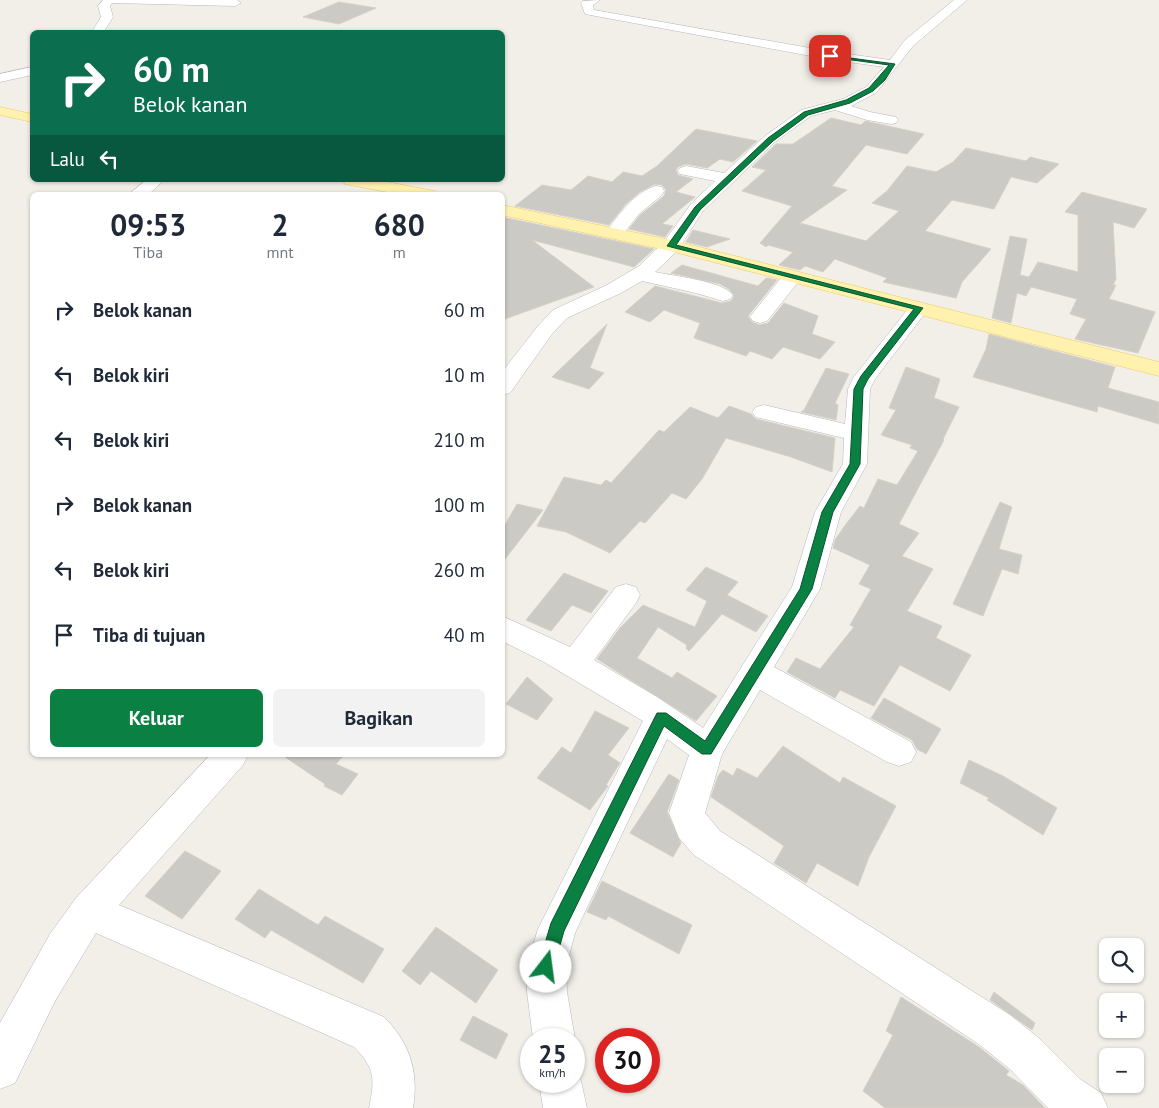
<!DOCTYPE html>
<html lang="id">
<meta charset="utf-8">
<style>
:root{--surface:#fff;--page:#f2f2f3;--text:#1f2937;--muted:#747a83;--accent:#0b8043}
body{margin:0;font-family:"PT Sans",sans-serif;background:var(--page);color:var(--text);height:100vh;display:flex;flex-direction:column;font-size:19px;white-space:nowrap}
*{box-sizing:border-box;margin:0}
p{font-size:16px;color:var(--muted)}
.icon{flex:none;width:28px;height:28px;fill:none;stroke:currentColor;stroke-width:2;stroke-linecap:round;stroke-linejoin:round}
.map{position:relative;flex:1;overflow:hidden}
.panel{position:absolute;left:30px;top:192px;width:475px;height:565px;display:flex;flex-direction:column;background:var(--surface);border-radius:8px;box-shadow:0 1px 4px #0004}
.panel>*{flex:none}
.top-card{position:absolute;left:30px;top:30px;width:475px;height:152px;border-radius:8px;box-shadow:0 1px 4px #0004;background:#0b6e4f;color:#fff;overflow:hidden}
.fabs{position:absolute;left:1099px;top:938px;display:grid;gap:10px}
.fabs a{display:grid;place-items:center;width:45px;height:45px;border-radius:8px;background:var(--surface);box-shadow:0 1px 4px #0004;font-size:25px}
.speed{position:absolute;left:520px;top:1028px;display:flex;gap:10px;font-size:25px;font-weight:700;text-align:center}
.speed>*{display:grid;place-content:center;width:65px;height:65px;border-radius:50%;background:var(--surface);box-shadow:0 1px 4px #0004;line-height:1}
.speed small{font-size:12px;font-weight:400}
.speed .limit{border:8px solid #d22;background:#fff;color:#111}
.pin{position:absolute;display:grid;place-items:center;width:42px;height:42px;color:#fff;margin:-21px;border-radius:10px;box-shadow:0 2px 8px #0006}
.me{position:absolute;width:55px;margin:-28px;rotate:15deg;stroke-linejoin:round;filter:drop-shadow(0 0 4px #0008)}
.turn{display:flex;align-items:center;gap:18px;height:105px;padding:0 20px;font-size:22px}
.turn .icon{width:65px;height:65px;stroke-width:2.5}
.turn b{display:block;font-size:35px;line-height:42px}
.then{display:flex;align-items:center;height:48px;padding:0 20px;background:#0003;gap:10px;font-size:19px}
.eta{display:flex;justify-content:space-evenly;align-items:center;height:85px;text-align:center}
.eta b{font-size:30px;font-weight:700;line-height:35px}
.primary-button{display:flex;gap:10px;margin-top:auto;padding:10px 20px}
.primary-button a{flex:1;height:58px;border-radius:8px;background:var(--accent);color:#fff;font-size:20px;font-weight:700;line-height:58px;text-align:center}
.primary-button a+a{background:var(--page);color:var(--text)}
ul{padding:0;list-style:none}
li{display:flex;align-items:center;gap:15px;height:65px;padding:0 20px}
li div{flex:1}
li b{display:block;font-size:19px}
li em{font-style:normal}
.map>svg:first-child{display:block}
.building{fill:#cccac5;stroke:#d6d1c6}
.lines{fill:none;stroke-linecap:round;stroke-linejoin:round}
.minor-casing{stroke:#b5b8bc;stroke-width:1}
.major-casing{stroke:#f2c960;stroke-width:1}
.minor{fill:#fff;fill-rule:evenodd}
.major{fill:#fff2af;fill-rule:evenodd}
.route{fill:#0b8043;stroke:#07532c}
</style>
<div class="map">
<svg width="1159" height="1108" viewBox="0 0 1159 1108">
<rect width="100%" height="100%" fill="#f1efe8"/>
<path class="building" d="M339,2L376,8L339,24L303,17Z
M831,118L861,125L865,121L924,134L907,154L866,145L832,186L847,190L800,223L866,241L899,211L872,203L887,191L907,166L936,172L953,162L966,148L1026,161L1030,157L1059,164L1037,183L1011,177L994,209L952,200L925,231L991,249L962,282L956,298L883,282L887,278L835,259L823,272L805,266L800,270L779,265L793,252L768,245L766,247L760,243L792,206L742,191L766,170L752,167L776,144H793Z
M696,129L757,141L733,162L720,159L707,168L686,164L678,167L676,170L678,175L693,179L676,192L695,197L662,224L673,226L665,237L629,229L640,215L664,196L666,190L662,185L655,184L640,192L626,204L609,225L515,206L542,185L571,190L588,176L612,182L623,172L642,176L657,166Z
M1082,192L1147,209L1134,228L1113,222L1116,279L1113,285H1116L1109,299L1155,312L1138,353L1075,339L1086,319L1070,314L1077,299L1031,287L1026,296L1017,293L1011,323L992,318L1010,236L1027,239L1020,275L1029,277L1038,262L1078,272V215L1065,212Z
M502,217L654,249L634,267L532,240L594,287L502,320Z
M693,230L730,239L707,247L686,242Z
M682,265L758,286L766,278L777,280L748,316L752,322L759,325L768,323L784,303L818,316L812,334L835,342L820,359L783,347L772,359L750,351L746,356L694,338L700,323L664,310L650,322L625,312L655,286L722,303L731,301L734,296L729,289L720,284L671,273Z
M607,324L590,368L604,373L589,389L552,377Z
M989,334L1115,367L1108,388L1159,402V424L1098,406L1097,412L973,377L986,349Z
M906,367L940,379L934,398L959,407L943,439L944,440L899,524L919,533L902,556L933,569L907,611L942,626L936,638L971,655L950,691L900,665L874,706L840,690L835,698L787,672L796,658L820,669L854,627L850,625L871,589L859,584L870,565L833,548L835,540L846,524L860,506L864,508L878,479L897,485L918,451L910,448L912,445L881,435L896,410L889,408Z
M826,368L849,374L835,403L838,405L836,420L801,412L804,410Z
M729,406L751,414L756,419L835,438L832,472L791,457L726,438L702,479L686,499L672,493L645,523L640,521L610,553L566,532L537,526L564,477L601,485L606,480L611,483L659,430L664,432L690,407L718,418Z
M1000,502L1012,507L999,549L1022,555L1018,574L1002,569L983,616L953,604Z
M517,504L543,510L502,563V530Z
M706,567L738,582L727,595L768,616L756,632L722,614L689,651L686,648L687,645L658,627L637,658L672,678L677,672L717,696L696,721L597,659L620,628L643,605L695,627L707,601L686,590Z
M564,573L608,591L591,613L572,605L551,631L526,620Z
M527,677L553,699L537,720L506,704Z
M884,698L941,729L926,754L917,749L912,740L871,718Z
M595,711L629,728L608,755L620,763L606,785L608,786L590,810L537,778L562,747L571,753Z
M783,746L840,783L843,777L896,806L869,857L858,886L817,863L806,883L774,863L784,846L711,797L718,776L723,770L733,776L737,768L757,778Z
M282,755H344L336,764L358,774L342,795L324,786L325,784Z
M969,760L1003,776L1057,808L1043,835L987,800L989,798L960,783Z
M669,774L679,780L667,812L681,843L673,857L630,833Z
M185,851L221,871L182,919L145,896Z
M602,881L692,925L679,954L608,916L606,920L587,912Z
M259,889L318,925L325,916L384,949L363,983L271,930L265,938L235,919Z
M436,927L498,970L476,1003L431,971L420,985L402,971Z
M994,992L1035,1023L1032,1030L990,1000Z
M901,997L979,1047L1009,1071L1006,1075L1023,1085L1045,1108H885L863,1091L893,1035L886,1031Z
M473,1016L508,1034L496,1059L460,1040Z"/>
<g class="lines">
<defs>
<path id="minor" d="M103,0H237L241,3L235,6L112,3L110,6L113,17L105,30L106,32H94L93,30L101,17L98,6Z
M600,0L593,5L594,10L827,51L890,60L905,40L954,0H967L913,46L876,93L851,106L870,112L896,117L898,120L896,123L891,124L867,120L835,110L811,116L775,142L720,195L703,211L678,250L655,272C672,276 723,281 733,295L730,299L723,301L696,293L642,281L621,293L567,318L552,334L510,393L502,395V372L538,326L553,310L607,285L639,266L664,242L691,204L715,181L680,174L678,171L680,168L686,166L724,173L765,136L801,110L843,99L866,87L884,67L827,59L585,14L581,3L583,1Z
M32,67V75L0,82V74Z
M146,180H164L148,195H128Z
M656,186L662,187L664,191L662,195L639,214L621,237H609L606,233C617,216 636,191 656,186Z
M792,271L799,273L802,277L799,281L767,321L760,323L753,321L750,317L753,313L785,273Z
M919,302L926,304L929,308L875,379L870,389L867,464L841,512L820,589L774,667L911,742L916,752L911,762L899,766L887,762L760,690L722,754L705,813L720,831L1010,1015L1041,1040L1080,1079L1101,1093L1108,1108H1048L1011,1070L980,1045L694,855L679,838L669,813L689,755L667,739L575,933L566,967L567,992L575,1039L574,1042V1039H533L527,992L526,967L538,929L643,721L544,662L502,641V616L570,647L616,587L626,584L636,587L640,595L636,603L594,660L657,697L703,728L792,587L815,512L843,464L844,438L756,417L752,412L756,407L764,405L845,424L848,389L853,378L912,304Z
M210,755H248L243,765L119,905L384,1017C410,1043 419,1072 413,1108H369C375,1079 375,1068 354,1047L96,933L55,1001L15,1083L0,1089V1023L50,934L76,898Z
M574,1065L581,1081L587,1108H543L539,1081H574Z"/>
<path id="major" d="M0,107L32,114V122L0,115Z
M343,180H377L429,190L435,191L438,195H403L345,184Z
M502,205L671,240L1159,362V376L670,251L502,215Z"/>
</defs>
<use href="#minor" class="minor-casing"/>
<use href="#major" class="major-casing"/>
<use href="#minor" class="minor"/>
<use href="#major" class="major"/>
</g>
<path class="route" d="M828,55L895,64L885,80L873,91L850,103L808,115L773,141L700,210L676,245L923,308L868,379L863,389L860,464L833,512L812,589L711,754H702L664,726L564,931L552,973L546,975L540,973L538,967L551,923L657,713H666L705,741L800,589L822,512L850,464L854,389L861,376L914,309L667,246L695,207L768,138L804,112L846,100L869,88L889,65L830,57Z"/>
</svg>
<div class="fabs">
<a><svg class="icon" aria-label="search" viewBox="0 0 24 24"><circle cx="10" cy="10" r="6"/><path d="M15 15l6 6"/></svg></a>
<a>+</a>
<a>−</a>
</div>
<div class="speed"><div>25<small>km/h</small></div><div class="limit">30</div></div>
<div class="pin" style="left:830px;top:56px;background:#d93025"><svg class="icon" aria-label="arrive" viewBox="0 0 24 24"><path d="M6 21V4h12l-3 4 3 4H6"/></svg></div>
<svg class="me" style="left:546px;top:967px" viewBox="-20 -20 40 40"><circle r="19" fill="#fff"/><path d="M0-13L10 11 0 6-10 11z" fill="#0b8043"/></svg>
<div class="top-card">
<div class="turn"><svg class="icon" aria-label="right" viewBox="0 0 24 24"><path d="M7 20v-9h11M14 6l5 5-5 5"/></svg><div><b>60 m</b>Belok kanan</div></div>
<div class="then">Lalu<svg class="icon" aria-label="left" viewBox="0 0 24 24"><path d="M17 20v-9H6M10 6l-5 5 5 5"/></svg></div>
</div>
<section class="panel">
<div class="eta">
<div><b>09:53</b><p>Tiba</p></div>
<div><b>2</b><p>mnt</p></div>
<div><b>680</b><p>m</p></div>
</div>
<ul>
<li><svg class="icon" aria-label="right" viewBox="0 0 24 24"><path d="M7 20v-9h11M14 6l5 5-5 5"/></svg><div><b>Belok kanan</b></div><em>60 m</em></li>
<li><svg class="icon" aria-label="left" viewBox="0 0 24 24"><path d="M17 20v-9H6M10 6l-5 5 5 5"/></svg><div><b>Belok kiri</b></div><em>10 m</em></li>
<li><svg class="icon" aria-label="left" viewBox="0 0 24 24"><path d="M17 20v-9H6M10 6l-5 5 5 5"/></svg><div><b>Belok kiri</b></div><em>210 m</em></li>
<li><svg class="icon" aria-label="right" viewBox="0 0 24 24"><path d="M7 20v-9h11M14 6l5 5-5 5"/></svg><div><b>Belok kanan</b></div><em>100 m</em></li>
<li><svg class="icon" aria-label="left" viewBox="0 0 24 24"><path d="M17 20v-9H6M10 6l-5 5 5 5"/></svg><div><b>Belok kiri</b></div><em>260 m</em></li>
<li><svg class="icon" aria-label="arrive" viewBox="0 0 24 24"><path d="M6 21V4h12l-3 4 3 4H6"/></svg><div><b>Tiba di tujuan</b></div><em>40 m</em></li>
</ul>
<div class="primary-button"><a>Keluar</a><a>Bagikan</a></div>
</section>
</div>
